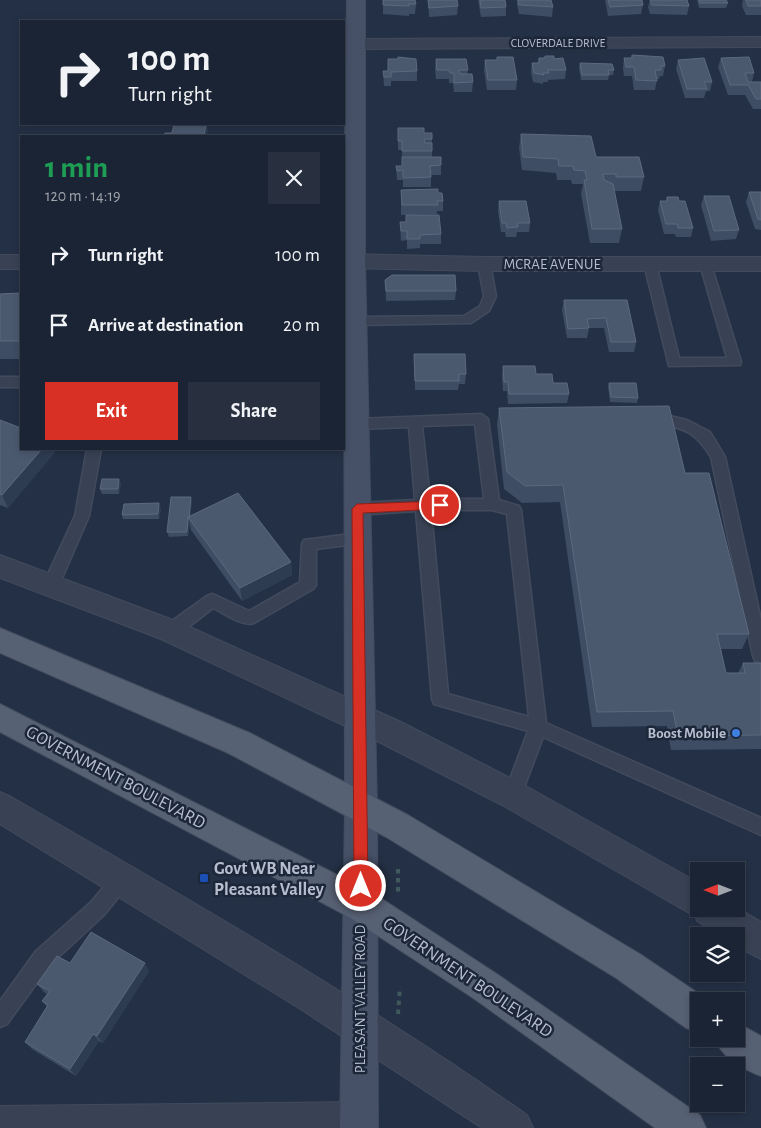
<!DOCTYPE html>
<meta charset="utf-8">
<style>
:root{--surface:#1b2434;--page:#283040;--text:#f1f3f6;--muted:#a0a4ac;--line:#39414f;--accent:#d93025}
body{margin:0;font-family:"Alegreya Sans",sans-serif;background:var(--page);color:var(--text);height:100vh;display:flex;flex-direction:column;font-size:19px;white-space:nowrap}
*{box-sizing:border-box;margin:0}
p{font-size:16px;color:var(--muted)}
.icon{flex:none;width:28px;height:28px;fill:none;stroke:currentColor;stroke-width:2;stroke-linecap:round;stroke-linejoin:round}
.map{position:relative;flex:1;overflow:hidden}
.panel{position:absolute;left:20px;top:135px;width:325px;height:315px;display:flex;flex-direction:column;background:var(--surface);border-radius:0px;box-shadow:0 2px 8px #0003,0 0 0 1px var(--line)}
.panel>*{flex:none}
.hud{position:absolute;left:20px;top:20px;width:325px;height:105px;border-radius:0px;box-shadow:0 2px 8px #0003,0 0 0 1px var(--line);background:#1b2434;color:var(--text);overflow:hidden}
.needle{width:32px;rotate:270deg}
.fabs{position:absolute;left:690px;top:862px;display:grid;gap:10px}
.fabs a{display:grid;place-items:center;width:55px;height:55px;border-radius:0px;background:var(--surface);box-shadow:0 2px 8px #0003,0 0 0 1px var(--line);font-size:25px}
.pin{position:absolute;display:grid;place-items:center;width:42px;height:42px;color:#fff;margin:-21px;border:2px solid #fff;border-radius:50%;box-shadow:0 1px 5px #0007}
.me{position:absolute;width:55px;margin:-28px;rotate:0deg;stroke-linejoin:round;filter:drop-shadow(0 0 4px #0008)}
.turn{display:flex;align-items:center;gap:18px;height:105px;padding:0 25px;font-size:22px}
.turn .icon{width:65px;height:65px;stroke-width:2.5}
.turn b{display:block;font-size:35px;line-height:42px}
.round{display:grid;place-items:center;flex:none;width:52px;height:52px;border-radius:0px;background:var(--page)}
.summary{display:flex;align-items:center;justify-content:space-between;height:85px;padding:0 25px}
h1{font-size:30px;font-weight:600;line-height:38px;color:#1e9e55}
.button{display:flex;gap:10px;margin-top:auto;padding:10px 25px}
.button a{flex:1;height:58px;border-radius:0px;background:var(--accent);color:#fff;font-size:20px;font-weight:600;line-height:58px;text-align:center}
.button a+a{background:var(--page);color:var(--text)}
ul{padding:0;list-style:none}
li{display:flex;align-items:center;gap:15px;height:70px;padding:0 25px}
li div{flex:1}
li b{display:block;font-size:19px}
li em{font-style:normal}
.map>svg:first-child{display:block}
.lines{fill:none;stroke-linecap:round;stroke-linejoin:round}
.lane-casing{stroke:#424b5e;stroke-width:3}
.street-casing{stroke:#424b5e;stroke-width:2}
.secondary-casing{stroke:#424b5e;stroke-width:2}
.primary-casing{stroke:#424b5e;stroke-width:2}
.path{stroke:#40595d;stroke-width:4;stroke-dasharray:4.5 4.5;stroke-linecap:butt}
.lane{fill:#394254;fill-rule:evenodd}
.street{fill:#394254;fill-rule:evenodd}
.secondary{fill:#465168;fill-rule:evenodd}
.primary{fill:#576174;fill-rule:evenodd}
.wall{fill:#3e4d63}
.shaded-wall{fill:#2e3c52}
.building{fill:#4b596f;stroke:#5c697e}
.route{fill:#d93025;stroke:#8d1f18}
.shop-dot{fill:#3f7fe0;stroke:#1d273a;stroke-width:2}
.transit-dot{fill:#1a4fb4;stroke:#1d273a;stroke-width:2}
.labels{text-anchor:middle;stroke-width:5;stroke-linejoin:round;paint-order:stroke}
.far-street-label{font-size:12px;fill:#b6bece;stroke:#1d273a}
.street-label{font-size:15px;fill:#b6bece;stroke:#1d273a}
.poi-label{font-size:15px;font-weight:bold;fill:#b6bece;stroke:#1d273a;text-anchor:end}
.near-street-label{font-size:18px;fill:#b6bece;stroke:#1d273a}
.near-poi-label{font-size:18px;font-weight:bold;fill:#b6bece;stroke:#1d273a;text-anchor:start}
</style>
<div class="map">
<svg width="761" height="1128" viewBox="0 0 761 1128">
<rect width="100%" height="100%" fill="#243045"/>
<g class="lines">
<defs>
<path id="lane" d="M484,260L490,264L496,296L489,311L471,323L355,325L349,321L355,317L464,316L480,306L484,296L478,264Z
M650,260L656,264L679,358H727L700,264L706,260L710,261L741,362L740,365L669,366L644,264Z
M0,377H21V387H0Z
M652,412L687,420L710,432L725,457L761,620V663L755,661L753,656L711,457C691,425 680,430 647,420L645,417Z
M481,414L488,419L499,500L519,506L521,510L546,723L761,818V835L543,737L519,801L513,803L507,801L504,795L528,731L434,704L432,699L416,511L357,515L352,513L350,509L352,505L357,503L415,500L409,427L356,429L349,424L356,419ZM475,424L484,499H430L422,426ZM431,510H492L507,514L529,717L448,694Z
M87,449H101L89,516L59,585L56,589L51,591L46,589L43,585L75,516Z
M358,533L363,535L365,539L363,543L316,549V585L313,589L254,623C242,627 224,613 213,608L177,636L171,638L165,636L163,631L165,626L207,596L212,594L217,596L249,611L300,582L302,544L304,540Z
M123,869L129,872L132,878L129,884L104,915L50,965L7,1024L0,1027V1001L36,951L90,903L117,872Z"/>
<path id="street" d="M761,37V47L355,49L349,48L346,44L349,40L355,39Z
M344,254L484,257H761V271H484L344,268Z
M0,255H21V269H0Z
M0,555L181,623L401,722L524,785L699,883V909H736V907L761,922V959L736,946V936H721L697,921L696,917L502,805L379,742L161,639L0,578Z
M0,792L11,797C186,897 362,999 527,1115L533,1128H482L302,1010L0,824Z
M359,1102L372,1108L378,1121L375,1128H0V1106Z"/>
<path id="secondary" d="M347,0H365V261L377,808L378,1128H340L345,808L344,217Z"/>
<path id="primary" d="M0,628L250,733L408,815L640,954L710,1001H699V1033L686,1028L616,978L386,837L228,753L0,653Z
M0,704L373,893L497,974L700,1115L706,1128H655L473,998L349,917L0,732Z
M736,1022L761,1036V1076C742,1069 722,1058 715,1039H736Z"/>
</defs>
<use href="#lane" class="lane-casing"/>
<use href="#street" class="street-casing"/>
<use href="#secondary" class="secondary-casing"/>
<use href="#primary" class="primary-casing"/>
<path class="path" d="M398,869V895
M398,1014L400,987"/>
<use href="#lane" class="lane"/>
<use href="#street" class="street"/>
<use href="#secondary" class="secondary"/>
<use href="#primary" class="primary"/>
</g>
<path class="wall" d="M383,0L416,4L415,14H409V16L383,14Z
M428,0L458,6L457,15L429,17Z
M478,0H505L506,7V16L481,17Z
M517,0H551L553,7L552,17L519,14L517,5Z
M605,0H642L643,5L641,14L608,16Z
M650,0H687L689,6L687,15L650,14L648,7Z
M697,0H726L728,3L726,8H699Z
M743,0H761V15H746L742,6Z
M632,55L665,66L663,76H660L659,79H657L655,90H634L632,76H624L623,68L624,58H631Z
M545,56L554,59L566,70L565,79L548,80V82H543V84L533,82L531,72L532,63H538L539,58H544Z
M497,57L517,80L516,90H487L484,70L485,60H497Z
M721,58L754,73L752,82H761V109H753L745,95H728L718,67Z
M436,59L468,70L467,74L473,82L472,92H454L453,83H449V79H436L435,69Z
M678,60L712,82L710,91H706L704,98H685L676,69Z
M580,63L614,70L613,75H609L608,80H581L579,68Z
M383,71H417V81H391V86H384Z
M398,128L424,133L432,139V157L441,165V175H431V187H403V180H397L396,166H402V150H398Z
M521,134L596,157L644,177L641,191H614L622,229L619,243H590L581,194L583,184H572L571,180H557L556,173L522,170L519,148Z
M401,190L438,193L443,201V211H437V214L401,215Z
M749,192H761V230L755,229L746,202Z
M704,196L739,230L736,239L711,241L701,205Z
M667,197L679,201L693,228L691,237H676L675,234H664L658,210L660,201H666Z
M499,201L530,223L529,232H517L516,237H506L505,232H501L498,211Z
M400,222L441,234V244H420V248L407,249V240L401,241Z
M385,280L456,291L455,300L386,301Z
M21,293V359H0V294Z
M564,300H627L636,342L634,352H609L604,328H589L587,338H567L562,310Z
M414,354L466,374L465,384H459L458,390H415Z
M503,366L536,374L553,383L569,394L567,403L508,404L507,391H503L502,376Z
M609,383L638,398L637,403L610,402L608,387Z
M499,408L685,473L749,634L742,649H721L726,673H738L743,663H761V749L671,750L667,726L592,727L560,502L522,503L504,489L497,425Z
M0,420L55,452L8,508L0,505Z
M121,483L119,494H102L100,489Z
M192,501L190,516L291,562L292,575L242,601L191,530L190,524L188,536L169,537L167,532Z
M161,508L159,519H123L122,515Z
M70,963L149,971L103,1043L99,1041L76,1076L32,1049L25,1042L47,1007L42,1001L47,994L44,992L37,984Z"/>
<path class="shaded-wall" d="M206,124H207L208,130L207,136H204Z
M42,449H54L55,452L8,508L2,495Z
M119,479L121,483L119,494L118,489Z
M191,497L192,501L190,520L189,518Z
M159,503L161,508L159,519L158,514Z
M189,520L190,524L188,536L187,532Z
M291,562L292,575L242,601L240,588Z
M145,963L149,971L103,1043L97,1036Z
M93,1034L99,1041L76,1076L70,1069Z"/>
<path class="building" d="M383,0H415L416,4H409V6L383,5Z
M428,0H457L458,6L429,8Z
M480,0H505L506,7L481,8Z
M518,0H551L553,7L519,5Z
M608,0H642L643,5L610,7Z
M650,0H687L689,6L652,5Z
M699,0H726L728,3H700Z
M746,0H761V6H748Z
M632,55L663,57L665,66H661V70H655L657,81L636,80L634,67H626L624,58H632Z
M545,56H554V59L563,58L566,70H548L549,73H543L544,75L534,73L532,63H539V58H545Z
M398,57L416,59L417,71L391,72V77H384L383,71H388V59H398Z
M497,57H513L517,80H488L485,60H497Z
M749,57L754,73H745L748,82H761V99H756L748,85H730L721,58Z
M704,58L712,82H704L707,89H687L678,60Z
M436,59H466L468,70H459L460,74H472L473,82L454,83V73H450L449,70H437Z
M580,63L612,64L614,70H608L609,75H582Z
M174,124H206L204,136H164L165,133H172Z
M398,128H424V133H432V139H424L425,143H432V151H402V141H398Z
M521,134L591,136L596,157H639L644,177H616V174H603L604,180L613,184L622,229H592L584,180H587L585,171L574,170L573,166H559L558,159L523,157Z
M402,157H441V165L430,166L431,177L403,178V170L397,171L396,166H402Z
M438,189V193H442L443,201H437L438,205H402L401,190Z
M749,192H761V220L758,219Z
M704,196H729L739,230L714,231Z
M667,197H678L679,201H685L693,228H678L677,224H666L660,201H667Z
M499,201H526L530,223H517L518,227L507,228L506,223H502Z
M406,215H439L441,234L420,235V239H407V231H401L400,222H406Z
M392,275H455L456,291H386L385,280Z
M21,293V341H0V294Z
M564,300H627L636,342H611L606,318L587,319L589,328L568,329Z
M414,354H465L466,374H459V381H415Z
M503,366H535L536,374H552L553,383H567L569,394H509L508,382H504Z
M609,383H636L638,398L611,397Z
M669,406L685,473H709L749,634H717L726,673H745L743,663H761V735L678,736L673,711L597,712L563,485L525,486L507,472L499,408Z
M0,420L21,428V449H42L2,495L0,494Z
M102,479H119L118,489H100Z
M238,493L291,562L240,588L188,517Z
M171,497H191L189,518L188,517L187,532H167Z
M159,503L158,514L122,515L124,504Z
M91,932L145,963L97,1036L93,1034L70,1069L25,1042L48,1005L42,1001L50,991L37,984L57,956L70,963Z"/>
<path class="route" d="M440,501L446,505L440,509L363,513L368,886L366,890L361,892L356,890L354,886L352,509L357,504Z"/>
<circle class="shop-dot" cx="736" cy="733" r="5"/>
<rect class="transit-dot" x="199" y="873" width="10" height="10" rx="2.5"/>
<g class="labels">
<g class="far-street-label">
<text x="558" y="47">CLOVERDALE DRIVE</text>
</g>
<g class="street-label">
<text x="552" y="269">MCRAE AVENUE</text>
<text transform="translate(360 999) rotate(-90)" y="5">PLEASANT VALLEY ROAD</text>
</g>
<g class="poi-label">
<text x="726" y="738">Boost Mobile</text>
</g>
<g class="near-street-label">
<text transform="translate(116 777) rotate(28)" y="6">GOVERNMENT BOULEVARD</text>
<text transform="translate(468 977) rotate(34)" y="6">GOVERNMENT BOULEVARD</text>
</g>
<g class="near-poi-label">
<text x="214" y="874">Govt WB Near<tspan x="214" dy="21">Pleasant Valley</tspan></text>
</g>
</g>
</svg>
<div class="fabs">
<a><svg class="needle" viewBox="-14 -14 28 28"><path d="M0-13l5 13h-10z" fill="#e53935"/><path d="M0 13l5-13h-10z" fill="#a0a4ac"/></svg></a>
<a><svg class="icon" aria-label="layers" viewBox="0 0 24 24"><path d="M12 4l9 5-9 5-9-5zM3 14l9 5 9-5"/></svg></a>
<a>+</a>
<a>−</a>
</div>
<div class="pin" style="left:440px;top:505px;background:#d93025"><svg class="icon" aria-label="arrive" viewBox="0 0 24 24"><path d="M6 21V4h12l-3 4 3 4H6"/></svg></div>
<svg class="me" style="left:361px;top:886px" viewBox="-20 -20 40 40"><circle r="17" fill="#d93025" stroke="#fff" stroke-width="3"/><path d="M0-11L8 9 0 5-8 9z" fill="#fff"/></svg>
<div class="hud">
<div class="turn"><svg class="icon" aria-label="right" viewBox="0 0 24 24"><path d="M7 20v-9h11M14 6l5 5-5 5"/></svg><div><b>100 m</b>Turn right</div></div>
</div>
<section class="panel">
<div class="summary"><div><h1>1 min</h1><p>120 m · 14:19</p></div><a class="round"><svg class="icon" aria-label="close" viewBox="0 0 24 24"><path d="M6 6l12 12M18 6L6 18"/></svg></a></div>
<ul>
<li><svg class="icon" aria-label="right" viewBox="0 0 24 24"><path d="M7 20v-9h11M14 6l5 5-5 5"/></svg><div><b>Turn right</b></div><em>100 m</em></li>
<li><svg class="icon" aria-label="arrive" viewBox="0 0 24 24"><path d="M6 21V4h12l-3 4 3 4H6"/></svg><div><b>Arrive at destination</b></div><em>20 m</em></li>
</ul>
<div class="button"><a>Exit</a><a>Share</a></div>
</section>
</div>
